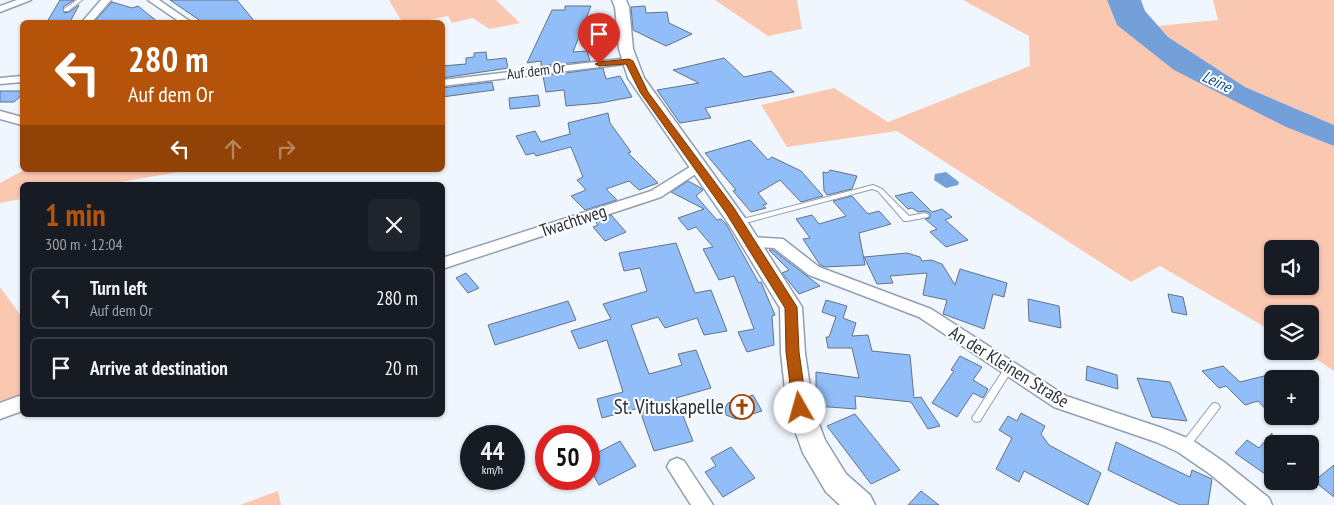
<!DOCTYPE html>
<meta charset="utf-8">
<style>
:root{--surface:#171b24;--page:#20242c;--text:#f1f3f6;--muted:#9ea1a6;--line:#363941;--accent:#b45309}
body{margin:0;font-family:"PT Sans Narrow",sans-serif;background:var(--page);color:var(--text);height:100vh;display:flex;flex-direction:column;font-size:19px;white-space:nowrap}
*{box-sizing:border-box;margin:0}
p{font-size:16px;color:var(--muted)}
.icon{flex:none;width:28px;height:28px;fill:none;stroke:currentColor;stroke-width:2;stroke-linecap:round;stroke-linejoin:round}
.map{position:relative;flex:1;overflow:hidden}
.details{position:absolute;left:20px;top:182px;width:425px;height:235px;display:flex;flex-direction:column;background:var(--surface);border-radius:8px;box-shadow:0 1px 4px #0004}
.details>*{flex:none}
.guide{position:absolute;left:20px;top:20px;width:425px;height:152px;border-radius:8px;box-shadow:0 1px 4px #0004;background:#b45309;color:#fff;overflow:hidden}
.buttons{position:absolute;left:1264px;top:240px;display:grid;gap:10px}
.buttons a{display:grid;place-items:center;width:55px;height:55px;border-radius:8px;background:var(--surface);box-shadow:0 1px 4px #0004;font-size:25px}
.speed{position:absolute;left:460px;top:425px;display:flex;gap:10px;font-size:25px;font-weight:700;text-align:center}
.speed>*{display:grid;place-content:center;width:65px;height:65px;border-radius:50%;background:var(--surface);box-shadow:0 1px 4px #0004;line-height:1}
.speed small{font-size:12px;font-weight:400}
.speed .limit{border:8px solid #d22;background:#fff;color:#111}
.pin{position:absolute;display:grid;place-items:center;width:42px;height:42px;color:#fff;margin:-51px -21px;border-radius:50% 50% 50% 0;rotate:-45deg;box-shadow:0 0 5px #0007}
.pin .icon{rotate:45deg}
.me{position:absolute;width:55px;margin:-28px;rotate:353deg;stroke-linejoin:round;filter:drop-shadow(0 0 4px #0008)}
.turn{display:flex;align-items:center;gap:18px;height:105px;padding:0 25px;font-size:22px}
.turn .icon{width:65px;height:65px;stroke-width:2.5}
.turn b{display:block;font-size:35px;line-height:42px}
.lanes{display:flex;align-items:center;height:48px;padding:0 25px;background:#0003;justify-content:center;gap:25px;direction:ltr}
.lanes .off{opacity:.35}
.round{display:grid;place-items:center;flex:none;width:52px;height:52px;border-radius:8px;background:var(--page)}
.summary{display:flex;align-items:center;justify-content:space-between;height:85px;padding:0 25px}
h1{font-size:30px;font-weight:600;line-height:38px;color:var(--accent)}
ul{padding:0;list-style:none}
li{display:flex;align-items:center;gap:15px;height:62px;margin:0 10px 8px;padding:0 15px;border:2px solid var(--line);border-radius:8px}
li div{flex:1}
li b{display:block;font-size:19px}
li em{font-style:normal}
.map>svg:first-child{display:block}
.green{fill:#fac7b0;fill-rule:evenodd}
.water{fill:#74a0d9}
.building{fill:#91bef8;stroke:#647385}
.lines{fill:none;stroke-linecap:round;stroke-linejoin:round}
.service-casing{stroke:#909fb3;stroke-width:2}
.minor-casing{stroke:#909fb3;stroke-width:3}
.secondary-casing{stroke:#909fb3;stroke-width:3}
.service{fill:#fff;fill-rule:evenodd}
.minor{fill:#fff;fill-rule:evenodd}
.secondary{fill:#fff;fill-rule:evenodd}
.route{fill:#b45309;stroke:#753606}
.labels{text-anchor:middle;stroke-width:4;stroke-linejoin:round;paint-order:stroke}
.far-street-label{font-size:15px;fill:#2b3139;stroke:#fff}
.far-water-label{font-size:16px;font-style:italic;fill:#114d91;stroke:#fff}
.street-label{font-size:18px;fill:#2b3139;stroke:#fff}
.near-poi-label{font-size:21px;fill:#2b3139;stroke:#fff;text-anchor:end}
</style>
<div class="map">
<svg width="1334" height="505" viewBox="0 0 1334 505">
<rect width="100%" height="100%" fill="#eff6fe"/>
<path class="green" d="M389,0H496L520,23L489,29L473,18L452,23L448,16L420,22H402Z
M715,0H797L802,29L768,36Z
M963,0H1107L1117,25L1286,127L1334,146V371L1304,351H1310V314H1272V331L1160,266L1131,282L897,131L787,147L761,105L834,88L888,122L1030,66L1029,36ZM1272,249H1310V286H1272Z
M1213,0H1334V125L1245,87L1168,37L1158,26L1218,20Z
M24,170H190L103,185H22V199L0,203V183Z
M0,287L22,317V399L0,406Z
M278,491L281,505H240Z"/>
<path class="water" d="M1107,0H1141L1145,11L1168,37L1245,87L1334,125V146L1286,127L1174,70L1117,25Z
M946,172L959,182L958,185L946,188L934,180L935,174Z"/>
<path class="building" d="M60,0H74L63,7L64,13L69,12L79,5L70,22H47Z
M170,0H237L255,22H202Z
M112,2L132,8L138,6L158,22H94Z
M565,6H591L573,52L587,51L590,61L541,66V61L527,63L552,10H565Z
M645,6L646,13L667,12L669,23L692,34L666,46L633,30L631,7Z
M486,52L487,60L506,58L508,68L442,78V66L466,64V58L474,57V53Z
M724,58L744,77L771,71L794,92L705,108L711,118L680,123L657,90L699,83L673,70Z
M603,68L606,79L620,76L632,97L600,103L566,106L564,90L546,92L543,76Z
M492,82L494,90L442,97V88Z
M0,91H22V95L14,102H0Z
M538,95L540,106L510,109L509,98Z
M608,113L610,123L631,152L628,153L658,183L639,190L629,181L606,189L617,200L585,210L571,196L586,190L577,180L583,177L571,147L536,156L534,153L526,155L516,136L535,131L541,142L570,134L568,123Z
M750,140L768,160L772,157L801,171L823,196L801,202L780,180L758,193L767,204L763,205L766,208L751,212L733,191L736,190L705,153Z
M830,170L857,176L852,189L827,195L824,191L823,172L828,173Z
M688,181L701,188L703,190L696,196L717,220L721,219L726,224L759,283L761,282L775,315L772,316L774,345L747,352L738,332L754,329L734,276L719,280L703,249L713,247L696,227L688,230L678,218L704,209L671,192Z
M912,192L932,212L942,209L952,217L945,220L968,240L946,247L930,232L937,229L925,219L930,218V213L925,211L918,212L912,208L908,209L895,196Z
M852,196L868,214L879,211L891,224L859,233L865,265L825,267L820,265L803,239L810,238L796,219L812,215L819,224L846,216L833,201Z
M611,215L626,232L605,241L593,227L598,225L595,221Z
M676,243L695,293L711,290L727,331L704,335L697,318L665,328L658,317L631,325L649,374L682,365L678,354L696,350L711,388L676,398L693,441L654,451L639,408L602,418L597,399L623,392L607,340L579,349L571,331L611,319L603,304L647,291L640,268L624,271L619,253Z
M769,250H773L820,286L799,294L782,273L789,270Z
M907,253L920,257L922,261L931,260L942,264L955,285L960,269L1007,283L1004,297L993,294L984,329L943,314L947,300L923,295L927,273L890,276L893,283L877,284L864,257Z
M466,273L479,288L468,293L456,278Z
M1168,294L1183,297L1187,315L1172,312Z
M1028,299L1059,306L1061,328L1029,321Z
M826,300L847,306L843,318L856,323L852,336L868,335L872,351L910,355L914,398L921,397L940,426L928,429L911,402L855,396L856,409L816,406V372L859,378L852,348H828L826,337H829L836,317L822,312Z
M568,301L576,320L495,345L488,325Z
M960,356L982,367L973,380L988,389L983,398L973,393L957,417L932,403L954,371L951,370Z
M1087,366L1117,375L1118,389L1086,380Z
M1223,366L1240,382L1272,374V416L1258,401L1245,405L1226,386L1219,388L1202,371Z
M1137,378L1170,382L1187,421L1152,417Z
M753,395L762,411L736,419L726,415L725,408L728,403Z
M1021,413L1045,426L1041,434L1049,445L1101,473L1088,505L1024,471L1019,482L996,469L1012,438L999,430L1008,416L1017,421Z
M855,414L900,470L871,484L827,426Z
M1272,433V479L1235,453L1247,440L1259,448Z
M620,441L636,466L599,485L589,467V457Z
M1116,442L1190,477L1192,470L1212,479L1208,505H1180L1108,470Z
M731,447L755,478L723,497L705,472L716,466L711,458Z
M1334,465V497L1314,481Z
M921,491L939,505H908Z"/>
<g class="lines">
<defs>
<path id="service" d="M77,0H82L68,11H64V9Z
M873,185L882,189L909,216L925,213L929,215L928,217L907,221H904L878,191L872,189L738,225L734,223L735,221Z
M1009,365L1012,366L1013,368L1012,370L980,421L977,422L974,421L972,418L974,415L1006,366Z
M1215,403L1218,404L1220,407L1218,410L1188,449L1185,450L1182,449L1180,446L1182,443L1212,404Z"/>
<path id="minor" d="M17,0H31L0,12V6Z
M101,0H111L92,22H82Z
M148,0H159L191,22H180Z
M629,58L634,61L633,63L442,86V80Z
M22,76V82L0,84V78Z
M0,111L22,117V125L0,119Z
M698,162L703,163L705,166L703,169L661,197L442,269V258L651,191Z
M750,237L783,239L819,267L931,309L1066,396L1162,428L1192,440L1224,462L1269,498L1272,505H1247L1210,474L1178,452L1156,442L1054,407L919,317L809,275L774,248L745,246L743,242L745,238Z
M22,395V411L0,419V403Z
M677,458L684,461L713,505H691L667,467L670,461Z"/>
<path id="secondary" d="M612,0H626L629,7L633,49L644,78L745,218L802,307L805,353L813,408L825,440L846,474L870,495L875,505H840L826,492L803,453L787,408L781,353L780,308L730,226L628,78L619,49L615,7Z"/>
</defs>
<use href="#service" class="service-casing"/>
<use href="#minor" class="minor-casing"/>
<use href="#secondary" class="secondary-casing"/>
<use href="#service" class="service"/>
<use href="#minor" class="minor"/>
<use href="#secondary" class="secondary"/>
</g>
<path class="route" d="M629,59L633,61L648,92L734,208L797,307L799,352L807,408L805,412L800,414L795,412L793,408L786,352L785,308L726,213L640,92L626,64L599,66L595,64L599,62Z"/>
<defs>
<symbol id="church-ring" viewBox="-11 -11 22 22"><circle r="9.5" fill="#fff" stroke="#a44202" stroke-width="1.5"/><path d="M-1.2-6h2.4v3.5h3.3v2.4h-3.3V6h-2.4V-.1h-3.3v-2.4h3.3Z" fill="#a44202"/></symbol>
</defs>
<g fill-rule="evenodd">
<use href="#church-ring" x="728" y="393" width="28" height="28"/>
</g>
<g class="labels">
<g class="far-street-label">
<text transform="translate(536 71) rotate(-7)" y="5">Auf dem Or</text>
</g>
<g class="far-water-label">
<text transform="translate(1217 81) rotate(25)" y="6">Leine</text>
</g>
<g class="street-label">
<text transform="translate(573 221) rotate(-18)" y="6">Twachtweg</text>
<text transform="translate(1009 367) rotate(32)" y="6">An der Kleinen Straße</text>
</g>
<g class="near-poi-label">
<text x="724" y="414">St. Vituskapelle</text>
</g>
</g>
</svg>
<div class="buttons">
<a><svg class="icon" aria-label="sound" viewBox="0 0 24 24"><path d="M4 9h4l5-4v14l-5-4H4zM17 9q2 3 0 6"/></svg></a>
<a><svg class="icon" aria-label="layers" viewBox="0 0 24 24"><path d="M12 4l9 5-9 5-9-5zM3 14l9 5 9-5"/></svg></a>
<a>+</a>
<a>−</a>
</div>
<div class="speed"><div>44<small>km/h</small></div><div class="limit">50</div></div>
<div class="pin" style="left:599px;top:64px;background:#d93025"><svg class="icon" aria-label="arrive" viewBox="0 0 24 24"><path d="M6 21V4h12l-3 4 3 4H6"/></svg></div>
<svg class="me" style="left:800px;top:408px" viewBox="-20 -20 40 40"><circle r="19" fill="#fff"/><path d="M0-13L10 11 0 6-10 11z" fill="#b45309"/></svg>
<div class="guide">
<div class="turn"><svg class="icon" aria-label="left" viewBox="0 0 24 24"><path d="M17 20v-9H6M10 6l-5 5 5 5"/></svg><div><b>280 m</b>Auf dem Or</div></div>
<div class="lanes"><svg class="icon" aria-label="left" viewBox="0 0 24 24"><path d="M17 20v-9H6M10 6l-5 5 5 5"/></svg><svg class="icon off" aria-label="ahead" viewBox="0 0 24 24"><path d="M12 20V5M6 11l6-6 6 6"/></svg><svg class="icon off" aria-label="right" viewBox="0 0 24 24"><path d="M7 20v-9h11M14 6l5 5-5 5"/></svg></div>
</div>
<section class="details">
<div class="summary"><div><h1>1 min</h1><p>300 m · 12:04</p></div><a class="round"><svg class="icon" aria-label="close" viewBox="0 0 24 24"><path d="M6 6l12 12M18 6L6 18"/></svg></a></div>
<ul>
<li><svg class="icon" aria-label="left" viewBox="0 0 24 24"><path d="M17 20v-9H6M10 6l-5 5 5 5"/></svg><div><b>Turn left</b><p>Auf dem Or</p></div><em>280 m</em></li>
<li><svg class="icon" aria-label="arrive" viewBox="0 0 24 24"><path d="M6 21V4h12l-3 4 3 4H6"/></svg><div><b>Arrive at destination</b></div><em>20 m</em></li>
</ul>
</section>
</div>
